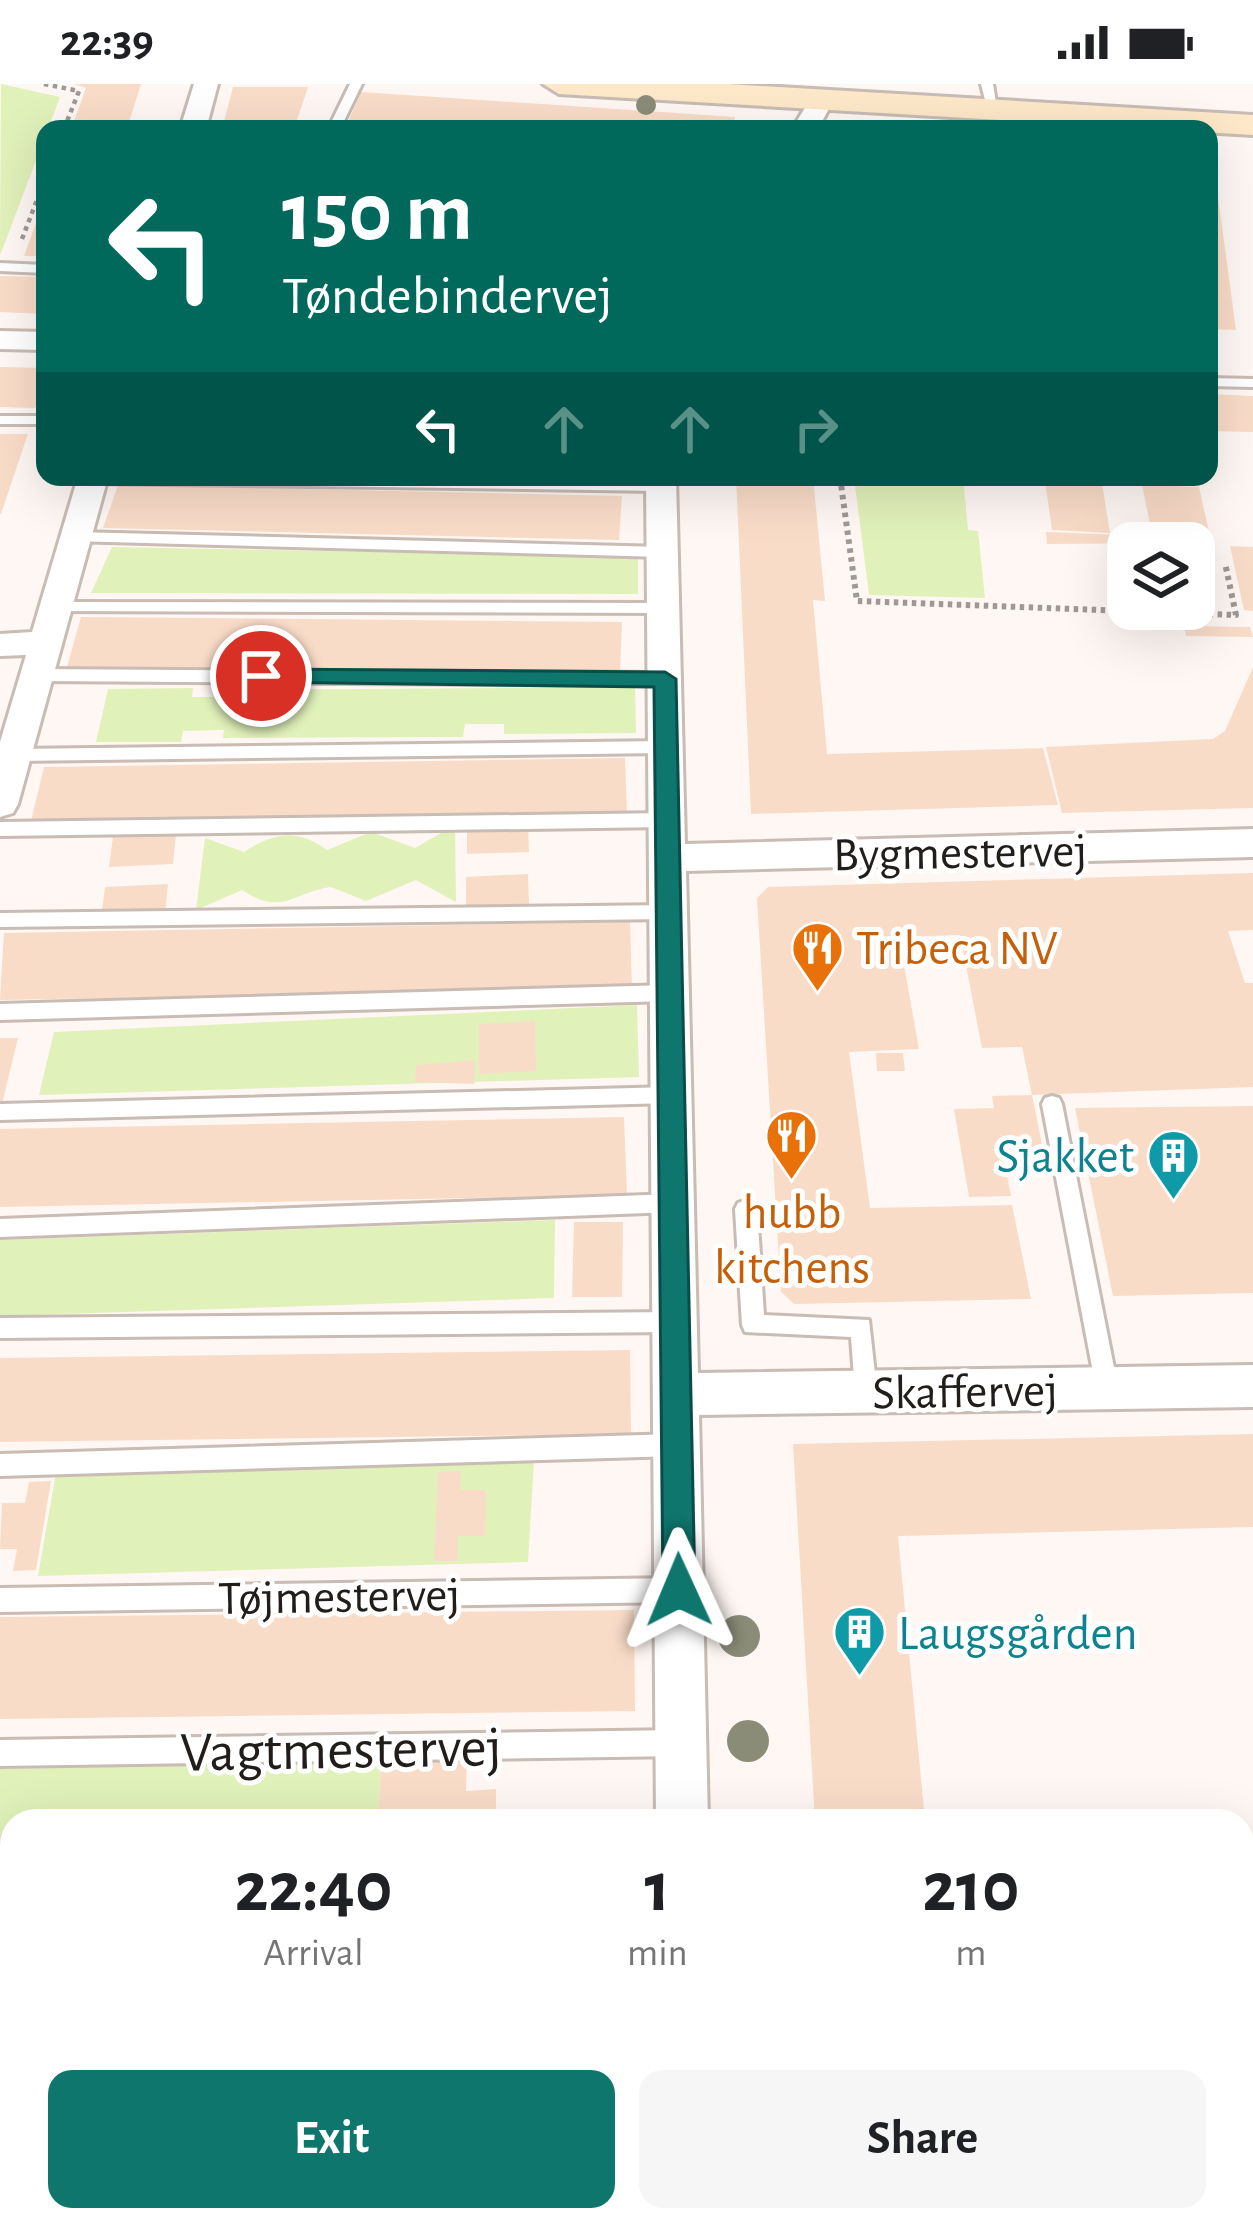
<!DOCTYPE html>
<meta charset="utf-8">
<style>
:root{--surface:#fff;--page:#f6f6f6;--text:#202124;--muted:#757577;--accent:#0f766e}
body{margin:0;font-family:"Alegreya Sans",sans-serif;background:var(--page);color:var(--text);height:100vh;display:flex;flex-direction:column;font-size:45px;white-space:nowrap}
*{box-sizing:border-box;margin:0}
p{font-size:39px;color:var(--muted)}
.icon{flex:none;width:66px;height:66px;fill:none;stroke:currentColor;stroke-width:2;stroke-linecap:round;stroke-linejoin:round}
.map{position:relative;flex:1;overflow:hidden}
.panel{position:absolute;left:0px;top:1725px;width:1254px;height:423px;display:flex;flex-direction:column;background:var(--surface);border-radius:36px 36px 0 0;box-shadow:0 12px 48px #0002}
.panel>*{flex:none}
.guide{position:absolute;left:36px;top:36px;width:1182px;height:366px;border-radius:24px;box-shadow:0 12px 48px #0002;background:#00695c;color:#fff;overflow:hidden}
.buttons{position:absolute;left:1107px;top:438px;display:grid;gap:24px}
.buttons a{display:grid;place-items:center;width:108px;height:108px;border-radius:24px;background:var(--surface);box-shadow:0 12px 48px #0002;font-size:60px}
.pin{position:absolute;display:grid;place-items:center;width:102px;height:102px;color:#fff;margin:-51px;border:6px solid #fff;border-radius:50%;box-shadow:0 3px 12px #0007}
.me{position:absolute;width:132px;margin:-66px;rotate:359deg;stroke-linejoin:round;filter:drop-shadow(0 0 9px #0008)}
.turn{display:flex;align-items:center;gap:42px;height:252px;padding:0 48px;font-size:54px}
.turn .icon{width:156px;height:156px;stroke-width:2.5}
.turn b{display:block;font-size:84px;line-height:102px}
.lanes{display:flex;align-items:center;height:114px;padding:0 48px;background:#0003;justify-content:center;gap:60px;direction:ltr}
.lanes .off{opacity:.35}
.eta{display:flex;justify-content:space-evenly;align-items:center;height:204px;text-align:center}
.eta b{font-size:72px;font-weight:600;line-height:84px}
.button{display:flex;gap:24px;margin-top:auto;padding:24px 48px}
.button a{flex:1;height:138px;border-radius:24px;background:var(--accent);color:#fff;font-size:48px;font-weight:600;line-height:138px;text-align:center}
.button a+a{background:var(--page);color:var(--text)}
.status{display:flex;justify-content:space-between;align-items:center;height:84px;padding:0 60px;background:var(--surface);direction:ltr}
.status svg{height:33px;fill:currentColor}
.map>svg:first-child{display:block}
.green{fill:#e1f1ba}
.building{fill:#f9dcc8}
.lines{fill:none;stroke-linecap:round;stroke-linejoin:round}
.lane-casing{stroke:#c8bcb4;stroke-width:6}
.street-casing{stroke:#c8bcb4;stroke-width:6}
.secondary-casing{stroke:#c8bcb4;stroke-width:6}
.path-far1{stroke:#9f9996;stroke-width:4.5;stroke-dasharray:4.5 4.5;stroke-linecap:butt}
.path{stroke:#9f9996;stroke-width:6;stroke-dasharray:4.5 4.5;stroke-linecap:butt}
.lane{fill:#fff;fill-rule:evenodd}
.street{fill:#fff;fill-rule:evenodd}
.secondary{fill:#fde8c9;fill-rule:evenodd}
.tree{fill:#8b8c78}
.route{fill:#0f766e;stroke:#0a4d48;stroke-width:3}
.labels{text-anchor:middle;stroke-width:10;stroke-linejoin:round;paint-order:stroke}
.street-label{font-size:48px;fill:#211d1a;stroke:#fff}
.food-label{font-size:48px;fill:#c56008;stroke:#fff;text-anchor:start}
.culture-label{font-size:48px;fill:#0d838f;stroke:#fff;text-anchor:end}
.near-street-label{font-size:57px;fill:#211d1a;stroke:#fff}
</style>
<div class="status"><b>22:39</b><svg viewBox="0 0 49 12"><path d="M0 12V9h3v3zM5 12V6h3v6zM10 12V3h3v9zM15 12V0h3v12zM26 1h20v11H26zM47 4h2v5h-2z"/></svg></div>
<div class="map">
<svg width="1253" height="2146" viewBox="0 0 1253 2146">
<rect width="100%" height="100%" fill="#fff7f3"/>
<path class="green" d="M1,0L60,13L1,169H0Z
M854,393H963L968,446L978,447L985,514L869,511Z
M112,463L638,473V510L91,509Z
M635,603L636,649L504,650V640H465L463,653L223,654L224,646L183,647L181,658H96L108,605L193,604L192,613H234L236,606Z
M455,741L456,818L416,796L366,817L331,803C293,808 283,833 242,806L196,826L205,754L244,768C272,749 298,744 327,766L371,748L415,764Z
M637,921L639,993L39,1011L54,948Z
M555,1136L554,1214L0,1232V1156Z
M534,1377L528,1478L38,1492L56,1389Z
M381,1677L378,1737H12V1795H0V1685Z"/>
<path class="building" d="M74,0H141L127,45H71L86,4Z
M233,3H308L294,45H222Z
M361,8L735,33L732,45H345Z
M1209,83H1214L1236,246L1209,245Z
M44,117L45,172H24Z
M0,192L45,193V230L0,228Z
M0,283L45,284V299L35,324L0,323Z
M1209,310L1253,312V348L1209,347Z
M0,350H28L1,430H0Z
M736,393H813L825,517L813,516L827,670L1043,664L1058,721L751,730Z
M1045,397L1102,399L1110,449L1052,446Z
M118,401L622,412L619,456L103,444Z
M1142,401L1199,403L1210,452L1152,450Z
M1046,448L1176,453L1177,459L1047,460Z
M1230,462L1253,463V527L1244,526Z
M81,533L622,538L620,588L67,583Z
M1184,542L1250,543L1253,553L1186,552Z
M1253,583V724L1062,729L1046,663L1213,655L1225,647Z
M625,674L627,730L30,741L44,683Z
M528,739L529,768L467,770V741Z
M176,750L173,780L109,783L113,753Z
M1253,789V846L1228,847L1245,899H1253V1003L1032,1011L1022,963L982,964L960,851L899,853L919,965L849,968L870,1124L1012,1121L1031,1215L794,1220L781,1208L757,814L768,803Z
M528,790L529,820L466,823V793Z
M168,800L165,830L101,834L105,803Z
M630,838L632,904L0,916L4,849Z
M535,937L536,987L479,990V940Z
M0,954H18L2,1020L0,1019Z
M876,969H903L905,987H877Z
M475,976L474,1000L415,998L416,981Z
M1032,1011L1044,1070L1003,1071L1011,1112L969,1113L954,1025L994,1024L992,1012Z
M1253,1022V1209L1113,1212L1075,1024Z
M624,1033L627,1111L0,1123V1045Z
M574,1138H623L622,1213H572Z
M630,1266L631,1350L0,1358V1274Z
M1253,1350V1443L898,1452L925,1737H815L793,1360Z
M461,1387L460,1406H486L485,1452H458L457,1477H434L438,1388Z
M51,1397L36,1486L13,1487L17,1465H0L2,1419H25L29,1398Z
M634,1526L635,1627L0,1635V1533Z
M467,1673L466,1707L496,1705V1737H378L381,1677Z
M0,1860H12V1985H0Z
M1253,1863V1971H1242V1864Z"/>
<g class="lines">
<defs>
<path id="lane" d="M350,0H362L340,45H328Z
M981,0H993L998,31L988,28Z
M0,179L45,181V189L0,187Z
M1209,294L1253,295V303L1209,302Z
M0,332H45V340H0Z
M360,393L661,397L669,402L661,407L93,399L85,394Z
M76,448L663,463L671,468L663,473L70,457L68,453Z
M56,518L664,519L672,524L664,529L50,527V519Z
M37,585L665,589L674,595L665,601L37,597L28,591Z
M665,657L674,663L665,669L14,677L5,671L14,665Z
M667,729L676,736L667,743L0,752V738Z
M668,821L677,828L668,835L0,843V829Z
M669,901L679,909L669,917L0,936V920Z
M671,1003L678,1005L681,1011L678,1017L671,1019L0,1036V1020Z
M1052,1012L1059,1014L1062,1020L1118,1304L1115,1311L1107,1314L1099,1311L1096,1304L1042,1020L1045,1014Z
M673,1110L681,1113L684,1119L681,1125L673,1128L0,1153V1135Z
M746,1116L754,1119L757,1125L764,1231L869,1236L877,1308L874,1315L866,1319L858,1315L855,1308L851,1253L745,1248L742,1241L735,1125L738,1119Z
M675,1228L683,1231L686,1238L683,1245L675,1248L0,1254V1234Z
M676,1350L684,1353L688,1361L684,1369L676,1372L0,1392V1370Z
M679,1494L688,1497L691,1506L688,1515L679,1518L0,1528V1504Z
M681,1646L690,1650L694,1659L690,1668L681,1672L0,1682V1656Z
M0,1820H12V1848H0Z
M856,2136H886L887,2146H857Z"/>
<path id="street" d="M194,0H218L206,45H180Z
M820,12L832,19L818,45H792L811,14Z
M0,247L45,248V266L0,265Z
M78,393H108L18,720L13,729L0,733V658L26,571L0,572V550L32,548Z
M646,393H676L685,760L1253,745V773L686,787L698,1289L1253,1281V1323L699,1331L708,1737H656Z
M660,2136H720L716,2146H656Z"/>
<path id="secondary" d="M543,0H728L1253,31V51L559,10Z
M0,2080H12V2136H46L41,2146H0Z
M1242,2083H1253V2146H1211L1207,2136H1242Z"/>
</defs>
<use href="#lane" class="lane-casing"/>
<use href="#street" class="street-casing"/>
<use href="#secondary" class="secondary-casing"/>
<path class="path-far1" d="M44,0L79,7L64,45
M22,155L45,95"/>
<path class="path" d="M840,393L857,517L1236,531L1225,479
M840,397L857,393"/>
<use href="#lane" class="lane"/>
<use href="#street" class="street"/>
<use href="#secondary" class="secondary"/>
</g>
<g class="tree">
<circle cx="646" cy="21" r="10"/>
<circle cx="739" cy="1552" r="21"/>
<circle cx="748" cy="1657" r="21"/>
</g>
<path class="route" d="M261,585L665,588L676,595L695,1506L690,1517L679,1522L668,1517L663,1506L654,603L253,598L250,592Z"/>
<defs>
<symbol id="restaurant-pin" viewBox="-11 -11 22 30"><path d="M0 17L-7.5 6A9.5 9.5 0 1 1 7.5 6Z" fill="#e8710a" stroke="#fff"/><path d="M-5-6h1v4h1v-4h1v4h1v-4h1v5L-1.5 .5V6h-2V.5L-5-1ZM5-6V6H3V1.5H1.5Q1.5-4 5-6Z" fill="#fff"/></symbol>
<symbol id="building-pin" viewBox="-11 -11 22 30"><path d="M0 17L-7.5 6A9.5 9.5 0 1 1 7.5 6Z" fill="#0f9aa8" stroke="#fff"/><path d="M-4-6H4V6H1V3H-1V6H-4ZM-2.5-4.3h1.7v1.8h-1.7ZM.8-4.3h1.7v1.8H.8ZM-2.5-1h1.7V.8h-1.7ZM.8-1h1.7V.8H.8Z" fill="#fff"/></symbol>
</defs>
<g fill-rule="evenodd">
<use href="#restaurant-pin" x="788" y="834" width="59" height="81"/>
<use href="#restaurant-pin" x="762" y="1022" width="59" height="81"/>
<use href="#building-pin" x="1144" y="1042" width="59" height="81"/>
<use href="#building-pin" x="830" y="1518" width="59" height="81"/>
</g>
<g class="labels">
<g class="street-label">
<text transform="translate(960 767) rotate(-1)" y="17">Bygmestervej</text>
<text transform="translate(965 1306) rotate(-1)" y="17">Skaffervej</text>
<text transform="translate(339 1511) rotate(-1)" y="17">Tøjmestervej</text>
</g>
<g class="food-label">
<text x="856" y="880">Tribeca NV</text>
<text x="792" y="1144" text-anchor="middle">hubb<tspan x="792" dy="55">kitchens</tspan></text>
</g>
<g class="culture-label">
<text x="1134" y="1088">Sjakket</text>
<text x="898" y="1565" text-anchor="start">Laugsgården</text>
</g>
<g class="near-street-label">
<text transform="translate(341 1664) rotate(-1)" y="20">Vagtmestervej</text>
</g>
</g>
</svg>
<div class="buttons">
<a><svg class="icon" aria-label="layers" viewBox="0 0 24 24"><path d="M12 4l9 5-9 5-9-5zM3 14l9 5 9-5"/></svg></a>
</div>
<div class="pin" style="left:261px;top:592px;background:#d93025"><svg class="icon" aria-label="arrive" viewBox="0 0 24 24"><path d="M6 21V4h12l-3 4 3 4H6"/></svg></div>
<svg class="me" style="left:679px;top:1506px" viewBox="-20 -20 40 40"><path d="M0-17L14 15 0 8-14 15z" fill="#0f766e" stroke="#fff" stroke-width="4"/></svg>
<div class="guide">
<div class="turn"><svg class="icon" aria-label="left" viewBox="0 0 24 24"><path d="M17 20v-9H6M10 6l-5 5 5 5"/></svg><div><b>150 m</b>Tøndebindervej</div></div>
<div class="lanes"><svg class="icon" aria-label="left" viewBox="0 0 24 24"><path d="M17 20v-9H6M10 6l-5 5 5 5"/></svg><svg class="icon off" aria-label="ahead" viewBox="0 0 24 24"><path d="M12 20V5M6 11l6-6 6 6"/></svg><svg class="icon off" aria-label="ahead" viewBox="0 0 24 24"><path d="M12 20V5M6 11l6-6 6 6"/></svg><svg class="icon off" aria-label="right" viewBox="0 0 24 24"><path d="M7 20v-9h11M14 6l5 5-5 5"/></svg></div>
</div>
<section class="panel">
<div class="eta">
<div><b>22:40</b><p>Arrival</p></div>
<div><b>1</b><p>min</p></div>
<div><b>210</b><p>m</p></div>
</div>
<div class="button"><a>Exit</a><a>Share</a></div>
</section>
</div>
